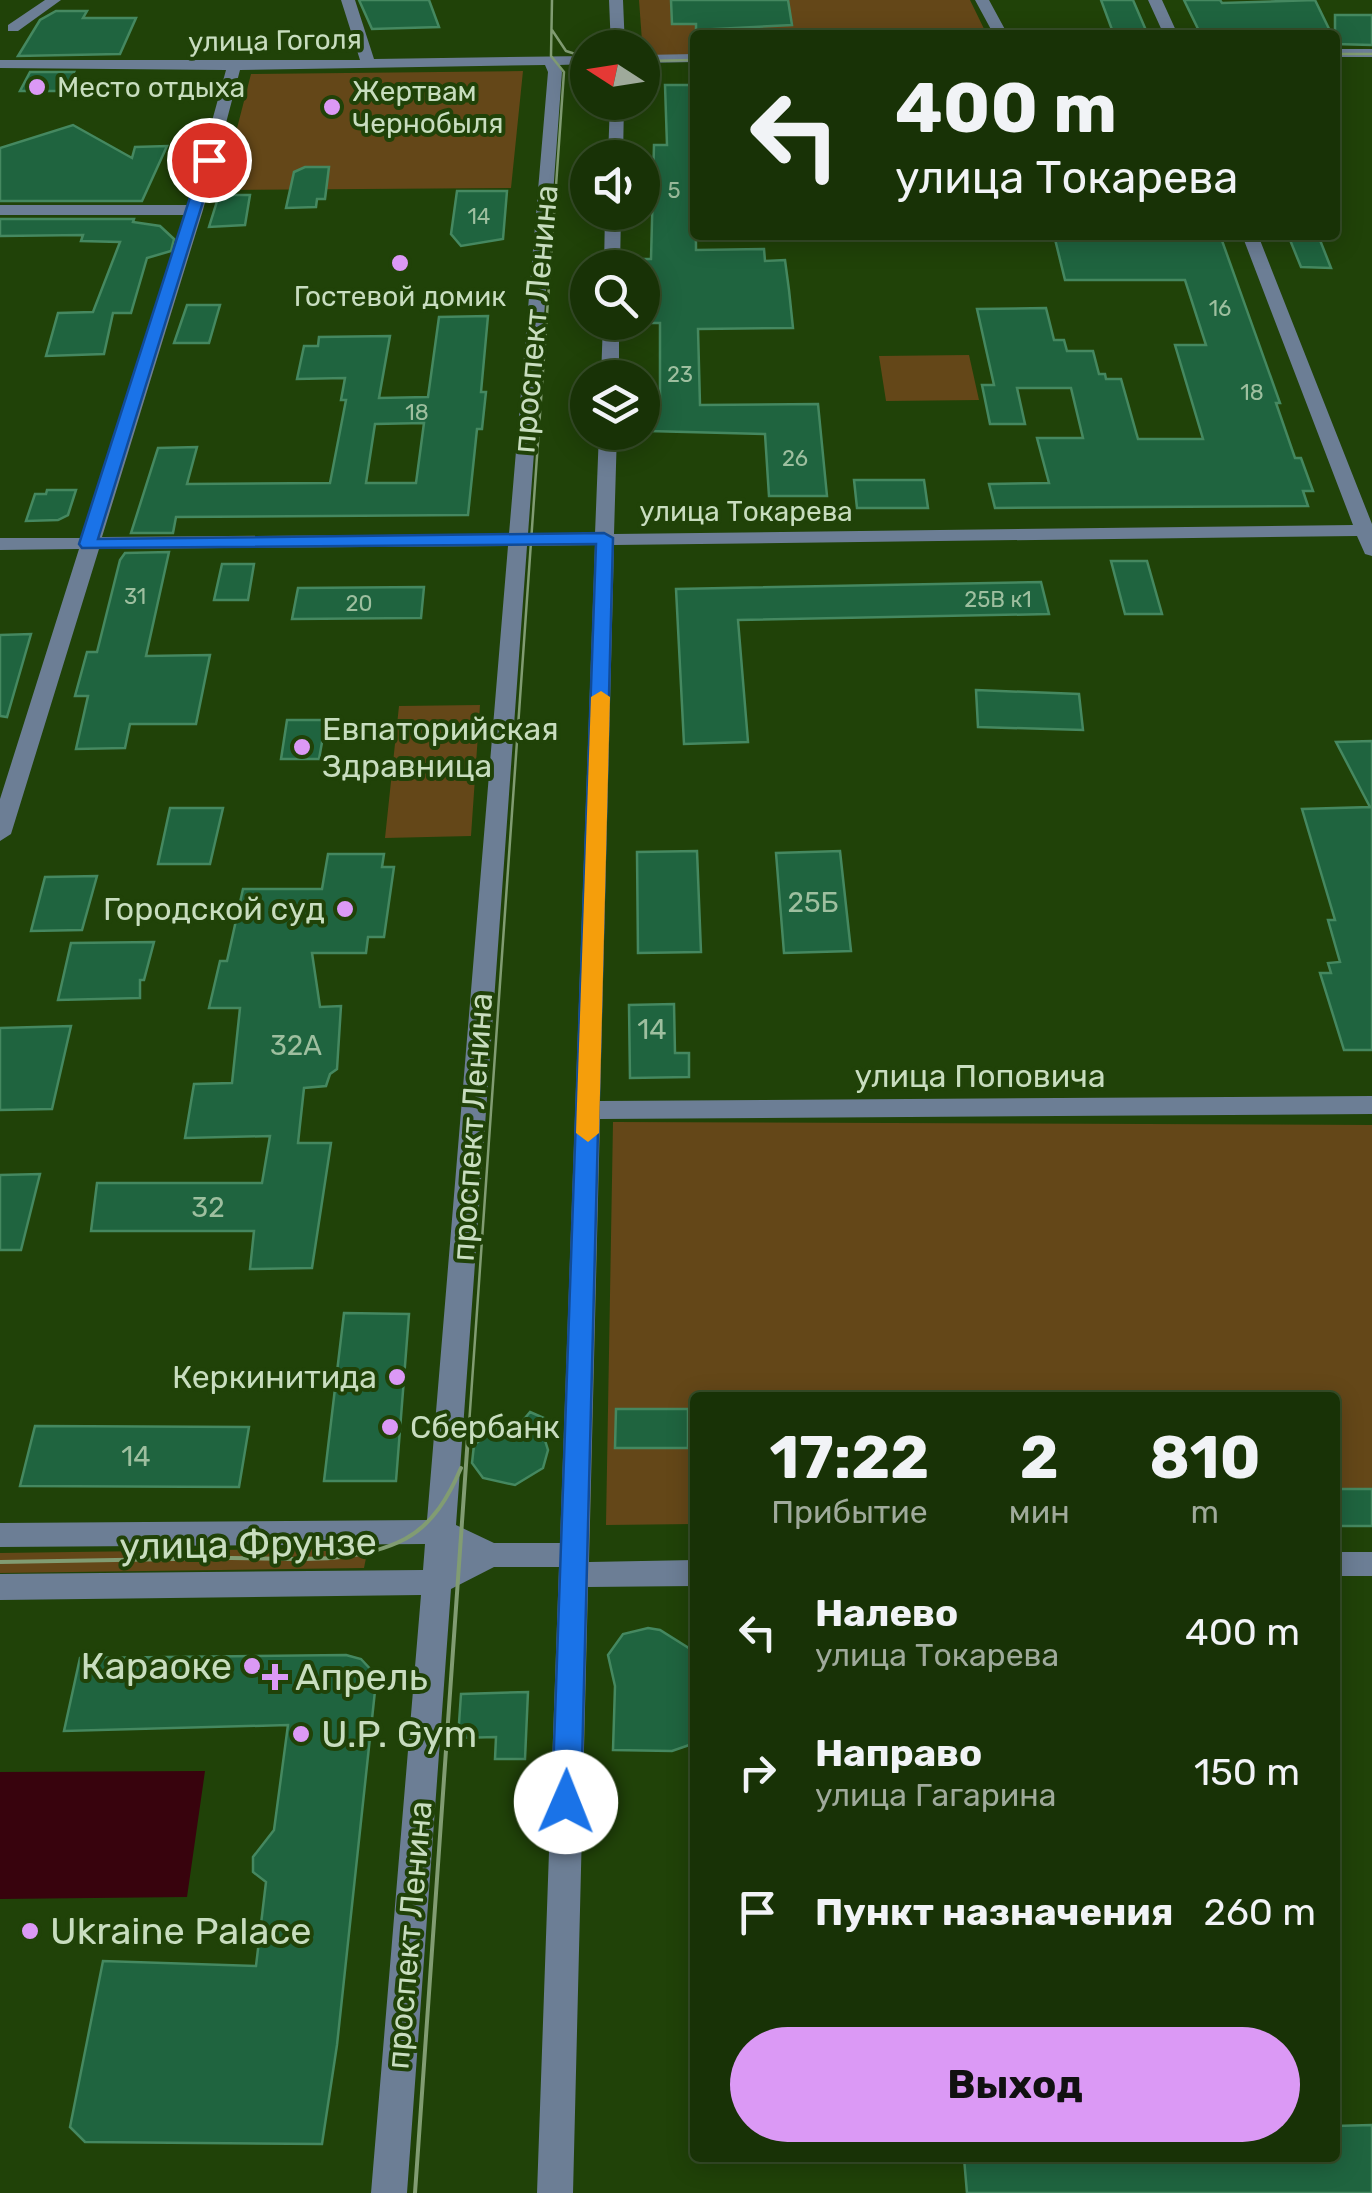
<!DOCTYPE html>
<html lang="ru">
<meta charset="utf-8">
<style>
:root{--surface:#183206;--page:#213a10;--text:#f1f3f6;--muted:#9faa9b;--line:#364d28;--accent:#db99f5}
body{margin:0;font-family:Rubik,sans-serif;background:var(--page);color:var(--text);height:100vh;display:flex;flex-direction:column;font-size:38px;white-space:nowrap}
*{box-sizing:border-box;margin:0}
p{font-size:32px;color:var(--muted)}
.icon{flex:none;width:55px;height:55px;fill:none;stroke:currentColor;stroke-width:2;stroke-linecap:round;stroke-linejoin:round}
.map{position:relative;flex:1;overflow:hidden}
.side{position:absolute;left:690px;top:1392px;width:650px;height:770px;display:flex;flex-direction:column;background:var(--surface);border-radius:10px;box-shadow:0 5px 25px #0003,0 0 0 2px var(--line)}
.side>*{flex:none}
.banner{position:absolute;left:690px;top:30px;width:650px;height:210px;border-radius:10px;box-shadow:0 5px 25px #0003,0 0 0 2px var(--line);background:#183206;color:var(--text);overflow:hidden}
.needle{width:65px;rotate:282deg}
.controls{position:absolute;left:570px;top:30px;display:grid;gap:20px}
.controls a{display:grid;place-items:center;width:90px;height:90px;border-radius:50%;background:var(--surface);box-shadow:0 5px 25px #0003,0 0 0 2px var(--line);font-size:50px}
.pin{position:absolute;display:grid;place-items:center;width:85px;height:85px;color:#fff;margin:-42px;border:5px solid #fff;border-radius:50%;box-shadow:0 2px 10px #0007}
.me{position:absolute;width:110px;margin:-55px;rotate:1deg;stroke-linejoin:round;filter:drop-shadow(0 0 8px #0008)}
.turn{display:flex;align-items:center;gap:35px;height:210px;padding:0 40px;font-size:45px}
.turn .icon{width:130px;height:130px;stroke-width:2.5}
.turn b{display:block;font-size:70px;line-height:85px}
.eta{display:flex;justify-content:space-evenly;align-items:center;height:170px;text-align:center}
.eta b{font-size:60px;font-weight:700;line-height:70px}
.action{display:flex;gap:20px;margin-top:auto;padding:20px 40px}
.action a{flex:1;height:115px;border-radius:60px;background:var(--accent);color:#111;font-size:40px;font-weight:700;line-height:115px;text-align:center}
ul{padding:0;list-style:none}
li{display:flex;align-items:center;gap:30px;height:140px;padding:0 40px}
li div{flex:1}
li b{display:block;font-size:38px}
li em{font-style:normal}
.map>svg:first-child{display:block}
.green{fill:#644718}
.water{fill:#38030d}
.building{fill:#1f643f;stroke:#458860;stroke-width:2.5;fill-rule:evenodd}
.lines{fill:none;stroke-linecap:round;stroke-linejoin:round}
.minor{fill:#6c7e95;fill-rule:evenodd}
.tram-far1{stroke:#819c72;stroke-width:2.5}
.tram{stroke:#819c72;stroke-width:4}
.route{fill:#1a73e8;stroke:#114b97;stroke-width:2.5}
.slow{fill:#f59e0b}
.poi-dot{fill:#db99f5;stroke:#204208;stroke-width:4}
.labels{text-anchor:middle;stroke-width:8;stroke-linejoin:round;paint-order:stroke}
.far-number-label{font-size:22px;fill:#9ebf9f}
.far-street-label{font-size:28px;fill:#c8ddbf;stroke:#204208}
.far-poi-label{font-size:28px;fill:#c8ddbf;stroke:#204208;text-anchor:start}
.number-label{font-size:28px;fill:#9ebf9f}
.street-label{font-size:32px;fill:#c8ddbf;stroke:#204208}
.poi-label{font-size:32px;fill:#c8ddbf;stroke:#204208;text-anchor:start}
.near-street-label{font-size:38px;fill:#c8ddbf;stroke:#204208}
.near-poi-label{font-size:38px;fill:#c8ddbf;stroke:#204208;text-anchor:start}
</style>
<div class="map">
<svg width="1372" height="2193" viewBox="0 0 1372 2193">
<rect width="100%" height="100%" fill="#204208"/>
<path class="green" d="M639,0H970L987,35H695V55H643Z
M523,71L511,188L221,190L251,74Z
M969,355L979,400L886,401L879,356Z
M480,705L471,836L385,838L399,706Z
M613,1122L1372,1125V1515L1335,1516V1398H695V1524L606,1525Z
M368,1548L364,1568L0,1573V1553Z"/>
<path class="water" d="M205,1771L187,1897L0,1899V1772Z"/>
<path class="building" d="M359,0H429L439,27L372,29Z
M671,0H788L792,25L696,30V24H672Z
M1101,0H1133L1148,35H1114Z
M1184,0H1220L1222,3L1315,0L1332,35H1201Z
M56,11H87L83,18H136L120,54L18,56L40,20Z
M1335,15H1372V45L1335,44Z
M30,72H74L64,91H20Z
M665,85H695L696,250L764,249L765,261L785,260L789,290L793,328L698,329L700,405L818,404L827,496H769L765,434L649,431V406H660V323H642L643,259H651L654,145H667Z
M73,125L132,158L135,147L167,146L142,201H0V148Z
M305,167H329L325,199H317L316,207L286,208L294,172Z
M457,191H507L503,239L461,246L451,234Z
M219,195H250L245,225L209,227Z
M0,219H134L133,222L160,226L174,239L171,251L147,258L131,313H113L104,354L46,356L58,313L93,312L120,242L81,241L83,235L0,236Z
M1054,235H1220L1280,403H1276L1295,458H1301L1313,491H1303L1308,506L995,508L989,484L1049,483L1037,438H1083L1071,388H1017L1025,424H990L982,385H994L977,309L1046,308L1054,340H1064L1067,351H1093L1099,374H1105L1106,379H1121L1138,439H1203L1175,345H1206L1185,280H1065Z
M1288,235H1318L1331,268L1301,267Z
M187,305H220L209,343H174Z
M488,316L481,392H486L482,429H477L468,515L176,517L173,533H131L158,448L197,447L187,484L330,483L346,400H341L345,378L297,379L304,346H318L319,337L390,336L379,398L428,397L439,317ZM424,423L416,483H366L375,424Z
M854,480H924L928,508H857Z
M47,490H76L68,515L58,520L26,521L35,494H46Z
M169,552L146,656L210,655L196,724H130L125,748L76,749L88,696H75L87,652H97L120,560L125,553Z
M1111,561H1147L1162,614H1125Z
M222,564H254L248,600H214Z
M1041,582L1049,614L738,620L748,742L684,744L676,589Z
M424,587L421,618L292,619L298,588Z
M31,634L7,717L0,716V635Z
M976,690L1079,694L1083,730L978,727Z
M287,720H326L319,759H281Z
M1372,741V1050H1344L1320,973H1331L1328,963L1340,962L1328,920H1335L1302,809L1370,807L1336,742Z
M170,808H223L210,864H158Z
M697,851L701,952L638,953L637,852Z
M840,851L851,951L784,953L776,853Z
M328,854H384L382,867H394L384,937H368L366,953H312L320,1007L341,1006L337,1069L330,1074L326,1086L304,1088L298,1143H331L312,1268L250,1269L254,1231H91L97,1183H262L270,1136L185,1138L194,1084L232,1083L240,1008H209L220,961H227L243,889H322Z
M97,876L82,930L31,931L45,877Z
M154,942L144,980H140V998L58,1000L71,943Z
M674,1004L675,1053H689V1077L630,1078L629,1005Z
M71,1026L52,1109L0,1110V1028Z
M40,1174L21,1250H0V1175Z
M344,1313L409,1314L396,1481H324Z
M616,1409H688V1448H615Z
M530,1412L551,1421L543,1434L548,1450L543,1468L515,1485L483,1478L472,1463L474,1445L498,1426L520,1424Z
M35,1426L249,1427L239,1487L20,1486Z
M1335,1489H1372V1526H1335Z
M648,1628L660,1630L695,1652V1743L672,1751L613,1750L615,1686L608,1655L623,1634Z
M346,1655L361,1659L374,1673L375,1691L337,2045L322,2144L85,2142L70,2127L103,1961L256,1966L266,1882L253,1872V1857L274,1830L288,1725L64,1731L80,1658Z
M528,1692L525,1759H495L496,1737L458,1738L461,1694Z
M1372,2125V2193H967L964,2158H1335V2126Z"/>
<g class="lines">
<path class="minor" d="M45,0H61L18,31H8V25Z
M341,0H355L374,59L588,56V64L559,65L562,72L528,534H595L599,432H617L614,534L1353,525L1242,235H1258L1372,524V556L1365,554L1357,536L614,545L600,1101L1372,1096V1114L600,1119L589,1562L695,1560V1586L588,1587L573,2193H537L559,1567H494L451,1589L407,2193H371L421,1595L0,1600V1574L423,1570L425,1544L0,1547V1523L427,1520L508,546L99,549L11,834L0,841V799L79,549L0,550V538H83L186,215H0V205H189L226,70L0,68V60H360ZM545,65L548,72L509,534L102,537L203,210L240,70ZM595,545L560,1543H494L456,1525L527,546Z
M609,0H623L625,48H611Z
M975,0H989L1008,35H994Z
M1148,0H1162L1178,35H1164Z
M1335,49H1372V57H1335Z
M695,54V62L642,63V55Z
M610,102H624L623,158H608Z
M605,212H621L620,268H604Z
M603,322H619V378H601Z
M1335,1552H1372V1576H1335Z"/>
<path class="tram-far1" d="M552,30L566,51L588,58
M1335,54H1372
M642,61L695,60
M469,1425L564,72L551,56L552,0"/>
<path class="tram" d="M0,1562C77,1561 154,1559 231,1558C287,1558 353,1566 405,1539C433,1524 449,1496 461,1468
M415,2193L469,1422"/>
</g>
<path class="route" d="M209,156L216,160L98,539L604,533L613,538L581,1802L577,1811L566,1815L556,1811L552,1802L596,544L82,548L79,544L202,160Z"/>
<path class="slow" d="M601,691L610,697L599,1133L588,1142L576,1133L591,697Z"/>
<g class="poi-dot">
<circle cx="37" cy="87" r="10"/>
<circle cx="332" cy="107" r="10"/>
<circle cx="400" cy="263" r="10"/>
<circle cx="302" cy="747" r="10"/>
<circle cx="345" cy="909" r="10"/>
<circle cx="397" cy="1377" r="10"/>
<circle cx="390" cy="1427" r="10"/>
<circle cx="252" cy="1666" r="10"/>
<path d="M270 1662h10v10h10v10h-10v10h-10v-10h-10v-10h10z"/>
<circle cx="301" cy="1734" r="10"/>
<circle cx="30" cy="1931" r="10"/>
</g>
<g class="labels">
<g class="far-number-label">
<text x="674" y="198">5</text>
<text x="479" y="224">14</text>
<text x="1220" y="316">16</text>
<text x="680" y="382">23</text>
<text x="1252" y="400">18</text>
<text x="417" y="420">18</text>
<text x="795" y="466">26</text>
<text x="135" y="604">31</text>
<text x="998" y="607">25В к1</text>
<text x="359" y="611">20</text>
</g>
<g class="far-street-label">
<text transform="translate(275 40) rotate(-1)" y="10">улица Гоголя</text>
<text x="746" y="521">улица Токарева</text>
</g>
<g class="far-poi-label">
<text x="57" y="97">Место отдыха</text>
<text x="352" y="101">Жертвам<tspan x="352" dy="32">Чернобыля</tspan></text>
<text x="400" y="306" text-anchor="middle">Гостевой домик</text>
</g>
<g class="number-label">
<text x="813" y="912">25Б</text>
<text x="652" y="1039">14</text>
<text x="296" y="1055">32А</text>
<text x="208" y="1217">32</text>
<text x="136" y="1466">14</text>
</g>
<g class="street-label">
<text transform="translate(535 319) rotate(-85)" y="11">проспект Ленина</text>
<text x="980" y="1087">улица Поповича</text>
<text transform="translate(472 1127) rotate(-86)" y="11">проспект Ленина</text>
<text transform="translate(409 1935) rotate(-85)" y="11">проспект Ленина</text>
</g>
<g class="poi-label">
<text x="322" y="740">Евпаторийская<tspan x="322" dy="37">Здравница</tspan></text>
<text x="325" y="920" text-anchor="end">Городской суд</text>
<text x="377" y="1388" text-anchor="end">Керкинитида</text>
<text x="410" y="1438">Сбербанк</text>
</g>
<g class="near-street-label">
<text transform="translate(248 1544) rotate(-1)" y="13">улица Фрунзе</text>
</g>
<g class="near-poi-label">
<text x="232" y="1679" text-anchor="end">Караоке</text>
<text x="295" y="1690">Апрель</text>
<text x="321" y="1747">U.P. Gym</text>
<text x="50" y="1944">Ukraine Palace</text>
</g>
</g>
</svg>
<div class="controls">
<a><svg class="needle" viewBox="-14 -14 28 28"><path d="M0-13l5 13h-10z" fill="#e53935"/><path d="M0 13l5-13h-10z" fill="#9faa9b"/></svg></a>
<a><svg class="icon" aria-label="sound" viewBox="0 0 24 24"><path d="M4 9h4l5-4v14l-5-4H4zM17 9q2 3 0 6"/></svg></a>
<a><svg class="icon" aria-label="search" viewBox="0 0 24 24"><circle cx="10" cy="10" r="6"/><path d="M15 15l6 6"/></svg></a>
<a><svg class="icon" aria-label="layers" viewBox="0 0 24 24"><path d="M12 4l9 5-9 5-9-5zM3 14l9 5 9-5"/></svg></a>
</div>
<div class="pin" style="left:209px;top:160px;background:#d93025"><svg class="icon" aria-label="arrive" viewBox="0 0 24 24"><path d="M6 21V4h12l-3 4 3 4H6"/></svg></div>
<svg class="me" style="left:566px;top:1802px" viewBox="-20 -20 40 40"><circle r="19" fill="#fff"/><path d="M0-13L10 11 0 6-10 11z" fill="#1a73e8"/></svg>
<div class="banner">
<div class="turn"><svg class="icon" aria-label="left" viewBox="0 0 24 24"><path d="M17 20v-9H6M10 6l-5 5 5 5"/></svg><div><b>400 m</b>улица Токарева</div></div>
</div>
<section class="side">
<div class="eta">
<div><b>17:22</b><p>Прибытие</p></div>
<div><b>2</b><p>мин</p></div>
<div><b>810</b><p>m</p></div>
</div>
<ul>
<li><svg class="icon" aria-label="left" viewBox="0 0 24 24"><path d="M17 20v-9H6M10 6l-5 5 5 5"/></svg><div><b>Налево</b><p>улица Токарева</p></div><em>400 m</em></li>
<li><svg class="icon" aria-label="right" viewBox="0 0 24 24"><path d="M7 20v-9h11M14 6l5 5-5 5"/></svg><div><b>Направо</b><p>улица Гагарина</p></div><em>150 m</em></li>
<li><svg class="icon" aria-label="arrive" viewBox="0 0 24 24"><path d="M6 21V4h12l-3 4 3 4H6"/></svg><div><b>Пункт назначения</b></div><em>260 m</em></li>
</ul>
<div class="action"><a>Выход</a></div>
</section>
</div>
